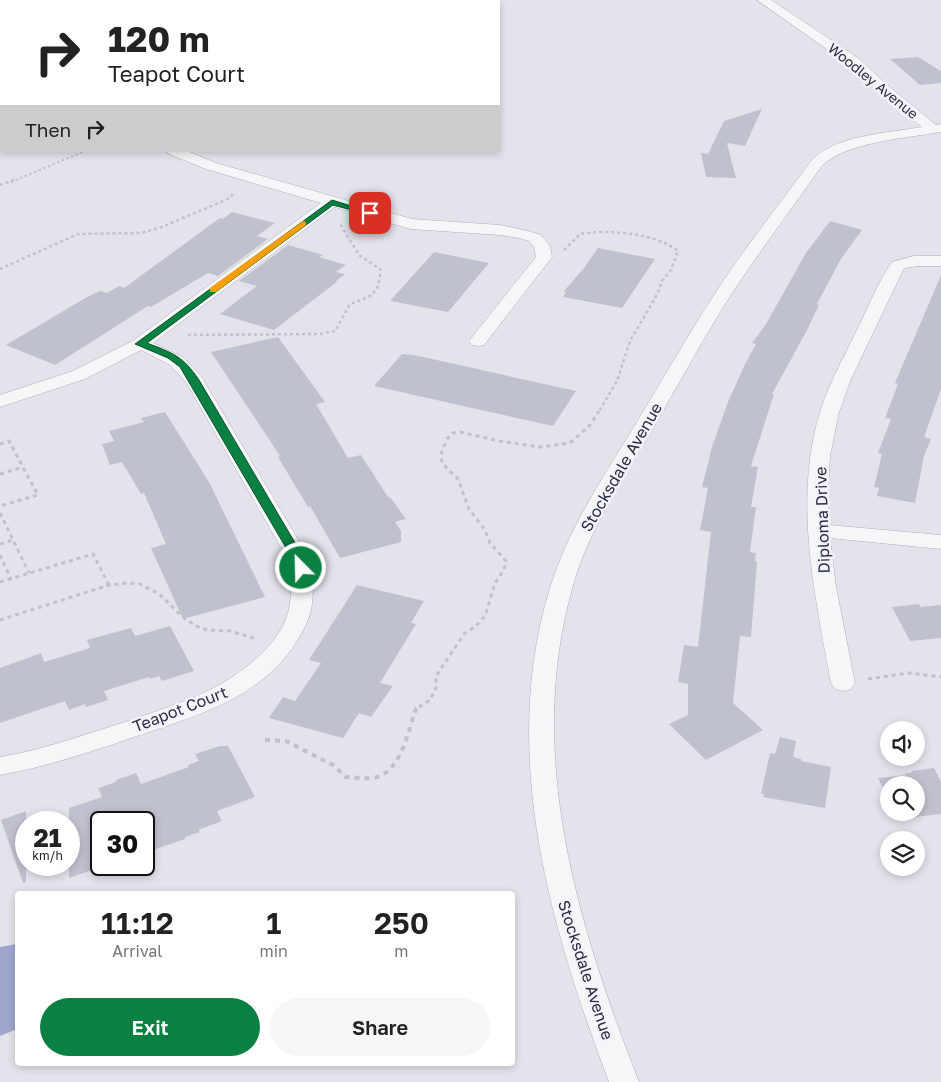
<!DOCTYPE html>
<style>
:root{--surface:#fff;--page:#f6f6f6;--text:#222;--muted:#767676;--accent:#0b8043}
body{margin:0;font-family:"Golos Text",sans-serif;background:var(--page);color:var(--text);height:100vh;display:flex;flex-direction:column;font-size:19px;white-space:nowrap}
*{box-sizing:border-box;margin:0}
p{font-size:16px;color:var(--muted)}
.icon{flex:none;width:28px;height:28px;fill:none;stroke:currentColor;stroke-width:2;stroke-linecap:round;stroke-linejoin:round}
.map{position:relative;flex:1;overflow:hidden}
.side{position:absolute;left:15px;top:891px;width:500px;height:175px;display:flex;flex-direction:column;background:var(--surface);border-radius:5px;box-shadow:0 2px 8px #0003}
.side>*{flex:none}
.hud{position:absolute;left:0px;top:0px;width:500px;height:152px;box-shadow:0 2px 8px #0003;background:#fff;color:var(--text);overflow:hidden}
.buttons{position:absolute;left:880px;top:721px;display:grid;gap:10px}
.buttons a{display:grid;place-items:center;width:45px;height:45px;border-radius:50%;background:var(--surface);box-shadow:0 2px 8px #0003;font-size:25px}
.speed{position:absolute;left:15px;top:811px;display:flex;gap:10px;font-size:25px;font-weight:700;text-align:center}
.speed>*{display:grid;place-content:center;width:65px;height:65px;border-radius:50%;background:var(--surface);box-shadow:0 2px 8px #0003;line-height:1}
.speed small{font-size:12px;font-weight:400}
.speed .limit{border:2px solid #111;border-radius:8px;background:#fff;color:#111}
.pin{position:absolute;display:grid;place-items:center;width:42px;height:42px;color:#fff;margin:-21px;border-radius:10px;box-shadow:0 2px 8px #0006}
.me{position:absolute;width:55px;margin:-28px;rotate:337deg;stroke-linejoin:round;filter:drop-shadow(0 0 4px #0008)}
.turn{display:flex;align-items:center;gap:18px;height:105px;padding:0 25px;font-size:22px}
.turn .icon{width:65px;height:65px;stroke-width:2.5}
.turn b{display:block;font-size:35px;line-height:42px}
.then{display:flex;align-items:center;height:48px;padding:0 25px;background:#0003;gap:10px;font-size:19px}
.eta{display:flex;justify-content:space-evenly;align-items:center;height:85px;text-align:center}
.eta b{font-size:30px;font-weight:600;line-height:35px}
.primary-button{display:flex;gap:10px;margin-top:auto;padding:10px 25px}
.primary-button a{flex:1;height:58px;border-radius:30px;background:var(--accent);color:#fff;font-size:20px;font-weight:600;line-height:58px;text-align:center}
.primary-button a+a{background:var(--page);color:var(--text)}
.map>svg:first-child{display:block}
.built{fill:#d5d6e0}
.water{fill:#9ea6cc}
.building{fill:#c0c1ce}
.lines{fill:none;stroke-linecap:round;stroke-linejoin:round}
.service-casing{stroke:#acadb9;stroke-width:1}
.minor-casing{stroke:#acadb9;stroke-width:1}
.path-far3{stroke:#c1c1ca;stroke-width:2;stroke-dasharray:2.5 2.5;stroke-linecap:butt}
.path-far2{stroke:#c1c1ca;stroke-width:2.5;stroke-dasharray:3 3;stroke-linecap:butt}
.path-far1{stroke:#c1c1ca;stroke-width:3;stroke-dasharray:4 4;stroke-linecap:butt}
.path{stroke:#c1c1ca;stroke-width:4;stroke-dasharray:5 5;stroke-linecap:butt}
.service{fill:#f6f6f9;fill-rule:evenodd}
.minor{fill:#f6f6f9;fill-rule:evenodd}
.route{fill:#0b8043;stroke:#07532c}
.slow{fill:#f59e0b}
.labels{text-anchor:middle;stroke-width:5;stroke-linejoin:round;paint-order:stroke}
.far-street-label{font-size:14px;fill:#2a2c44;stroke:#f3f4f8}
.street-label{font-size:16px;fill:#2a2c44;stroke:#f3f4f8}
</style>
<div class="map">
<svg width="941" height="1082" viewBox="0 0 941 1082">
<rect width="100%" height="100%" fill="#e3e4eb"/>
<path class="built" d="M88,0H316L317,1H89Z"/>
<path class="water" d="M17,944V1029L0,1036V947Z"/>
<path class="building" d="M918,57L941,71V83L920,85L890,59Z
M762,109L745,146L727,143L736,178L706,177L701,153L708,154L724,121Z
M232,212L275,223L257,236L268,239L218,276L208,273L151,307L148,306L55,365L6,345L87,297L100,291L107,293L119,286L124,288L220,218L223,219Z
M830,221L862,230L841,259L817,304L819,305L806,332L772,394H774L751,466L758,467L751,507H756L750,552L756,553L755,561L757,562L751,637L740,636L733,703L763,730L706,760L669,724L688,715V684L678,682L684,645L698,647L711,532L700,530L708,488L702,487L712,447L728,402L745,364L756,344L752,343L766,324L806,253Z
M288,245L323,255L319,257L346,265L336,272L345,274L336,281H338L274,330L220,314L257,286L239,281Z
M598,248L655,259L622,308L563,297L566,292L564,291L584,268Z
M434,252L489,263L448,312L390,301Z
M941,275V389L924,437L931,439L924,456L915,503L877,496L879,488L874,487L882,454L878,453L891,419L885,418L898,384L895,383Z
M278,337L325,402L316,404L348,458L361,455L388,497H390L406,519L395,522L401,531V542L340,558L310,506L308,507L278,457L280,456L211,352Z
M402,354L414,355L576,391L553,426L374,386Z
M165,412L209,482L265,597L183,619L151,548L166,544L144,493L141,494L122,462L110,465L102,444L114,441L109,431L144,422L141,418Z
M357,585L424,601L411,623L416,624L380,683L393,686L371,717L359,713L343,738L269,718L283,697L295,701L321,663L309,660Z
M919,604L920,607L941,605V638L910,641L892,607Z
M170,626L194,671L162,681L159,676L150,679L149,677L104,691L108,700L86,707L85,704L69,710L65,701L0,723V668L41,653L44,662L90,648L87,640L131,628L135,636Z
M780,737L796,741L793,757L801,759V761L831,767L825,808L763,797L764,794H761L770,753L775,754Z
M220,746H228L255,797L217,811L222,821L198,830L200,832L185,837V839L144,853V822H101V867L69,878V808L102,797L98,788L116,782V780L136,773L141,784L189,767L188,765L199,761L195,754Z
M934,768L941,782V814L898,819L895,812H916V785H889V800L878,778L906,775L905,773H912L911,771Z
M26,811V882L23,883L1,820Z"/>
<g class="lines">
<defs>
<path id="service" d="M214,0H220L221,1H215Z"/>
<path id="minor" d="M74,0H86L87,1H75Z
M757,0H771L858,58L885,83L936,125L941,124V132C908,138 843,142 821,167C792,208 762,248 734,290C705,335 680,382 653,428C622,481 588,530 572,589C525,756 578,926 639,1082H609C550,926 499,753 550,588C569,527 604,476 637,422C663,379 688,335 716,292C745,247 779,205 811,161C834,135 889,133 922,127L875,89L848,64Z
M167,151H187L216,163L412,219L500,225L528,231L541,235L550,246L552,257L484,345L478,346L472,345L469,341L536,257L534,247L529,241L519,238L500,235L411,229L335,207L153,343L183,357L201,376L309,558C312,573 314,588 312,603C311,617 304,629 297,641C261,699 195,716 134,737C90,752 46,767 0,775V757C43,750 83,735 125,722C174,705 222,692 260,655C275,641 287,625 290,603C292,588 290,573 287,558L186,382L170,365L141,350L85,379L0,407V395L73,371L134,340L321,203L206,169L169,154Z
M914,256H941V266H919L904,268L851,379L839,412L830,456L828,489L829,525L941,535V549L830,538L836,587L855,683L851,689L843,691L835,689L831,683C815,595 793,500 820,412C828,385 842,361 854,336C867,311 876,285 892,262Z"/>
</defs>
<use href="#service" class="service-casing"/>
<use href="#minor" class="minor-casing"/>
<path class="path-far3" d="M11,182L85,151"/>
<path class="path-far2" d="M0,185L14,180
M564,250L580,234C607,229 656,233 678,251L671,270L662,281L658,293L630,341L617,381L598,413
M0,269L78,234L141,233L162,227L230,198L233,194L232,192
M188,335L320,334L335,331L350,304L369,297L377,289L380,277V269L359,255L340,224"/>
<path class="path-far1" d="M0,444L9,441L38,495L0,506
M0,474L23,467
M0,513L29,573
M0,544L13,540
M0,555L11,579
M0,582L93,554L109,585
M0,620L109,585L127,583L140,584L159,594L184,618L196,626L207,630L230,631L257,639
M868,679L909,673L941,677
M419,707L430,700L436,688V676L464,634L476,626L485,616L495,583L504,570L506,561L490,543L485,530L469,509L458,479L442,463L441,454L447,439L453,433L460,432L499,441L540,447L570,443L591,424L599,411"/>
<path class="path" d="M265,740L286,741L333,765L346,777C355,777 369,780 377,777C402,769 408,731 416,709L421,706"/>
<use href="#service" class="service"/>
<use href="#minor" class="minor"/>
</g>
<path class="route" d="M332,200L374,213L370,215L333,205L147,343C173,353 183,356 199,380L304,558L306,568L301,572L295,568L292,558L180,367L168,358L135,344Z"/>
<path class="slow" d="M303,221L306,222V225L216,292H210V288Z"/>
<g class="labels">
<g class="far-street-label">
<text transform="translate(873 81) rotate(39)" y="5">Woodley Avenue</text>
</g>
<g class="street-label">
<text transform="translate(621 467) rotate(-60)" y="6">Stocksdale Avenue</text>
<text transform="translate(822 520) rotate(-92)" y="6">Diploma Drive</text>
<text transform="translate(180 709) rotate(-21)" y="6">Teapot Court</text>
<text transform="translate(586 970) rotate(72)" y="6">Stocksdale Avenue</text>
</g>
</g>
</svg>
<div class="buttons">
<a><svg class="icon" aria-label="sound" viewBox="0 0 24 24"><path d="M4 9h4l5-4v14l-5-4H4zM17 9q2 3 0 6"/></svg></a>
<a><svg class="icon" aria-label="search" viewBox="0 0 24 24"><circle cx="10" cy="10" r="6"/><path d="M15 15l6 6"/></svg></a>
<a><svg class="icon" aria-label="layers" viewBox="0 0 24 24"><path d="M12 4l9 5-9 5-9-5zM3 14l9 5 9-5"/></svg></a>
</div>
<div class="speed"><div>21<small>km/h</small></div><div class="limit">30</div></div>
<div class="pin" style="left:370px;top:213px;background:#d93025"><svg class="icon" aria-label="arrive" viewBox="0 0 24 24"><path d="M6 21V4h12l-3 4 3 4H6"/></svg></div>
<svg class="me" style="left:301px;top:568px" viewBox="-20 -20 40 40"><circle r="17" fill="#0b8043" stroke="#fff" stroke-width="3"/><path d="M0-11L8 9 0 5-8 9z" fill="#fff"/></svg>
<div class="hud">
<div class="turn"><svg class="icon" aria-label="right" viewBox="0 0 24 24"><path d="M7 20v-9h11M14 6l5 5-5 5"/></svg><div><b>120 m</b>Teapot Court</div></div>
<div class="then">Then<svg class="icon" aria-label="right" viewBox="0 0 24 24"><path d="M7 20v-9h11M14 6l5 5-5 5"/></svg></div>
</div>
<section class="side">
<div class="eta">
<div><b>11:12</b><p>Arrival</p></div>
<div><b>1</b><p>min</p></div>
<div><b>250</b><p>m</p></div>
</div>
<div class="primary-button"><a>Exit</a><a>Share</a></div>
</section>
</div>
